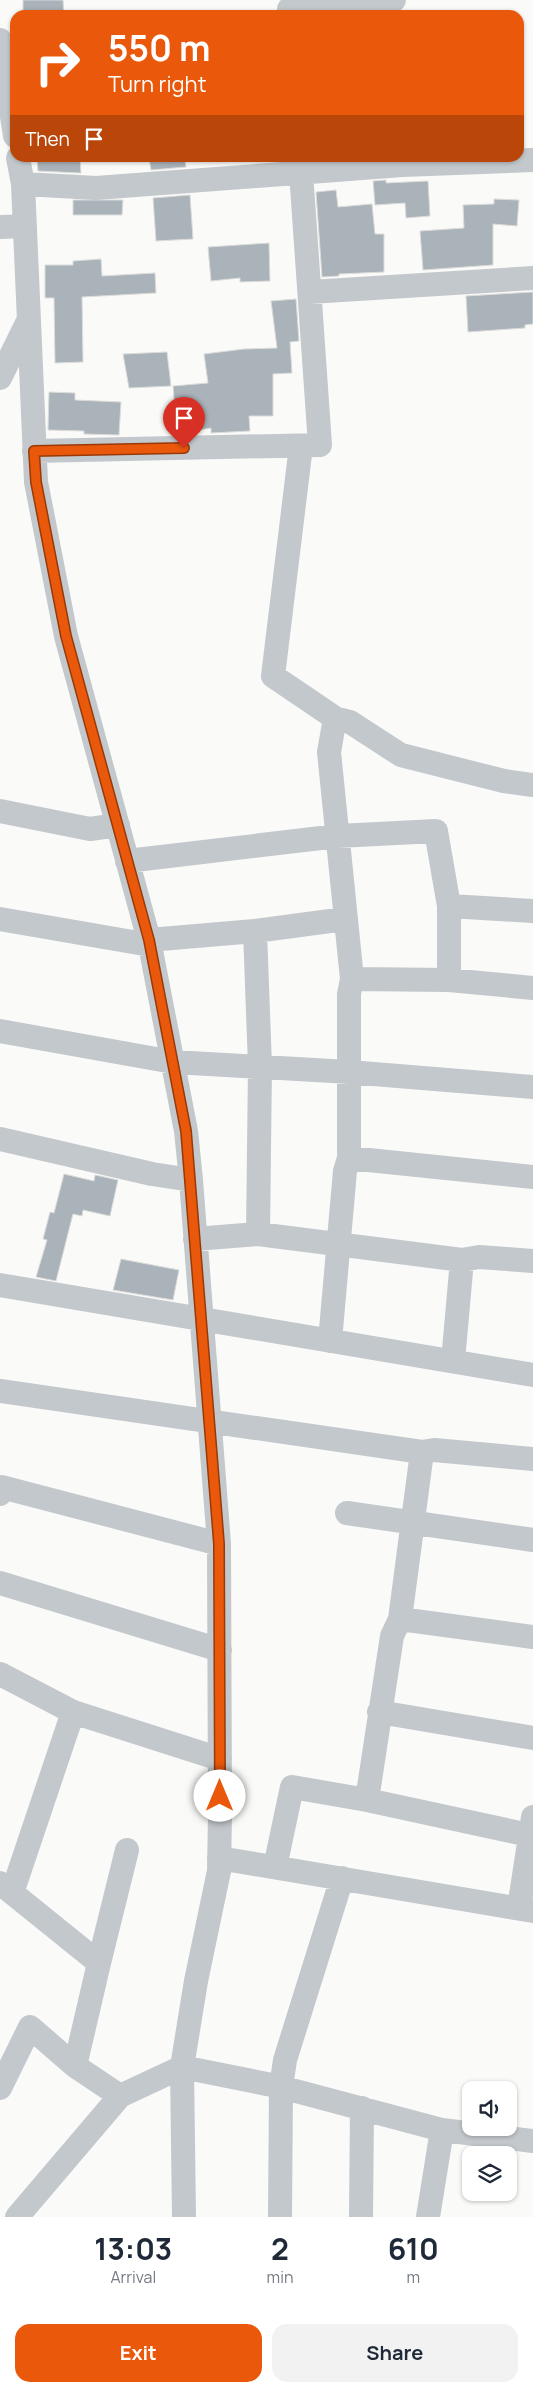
<!DOCTYPE html>
<style>
:root{--surface:#fff;--page:#f2f2f3;--text:#1f2937;--muted:#747a83;--accent:#ea580c}
body{margin:0;font-family:Manrope,sans-serif;background:var(--page);color:var(--text);height:100vh;display:flex;flex-direction:column;font-size:19px;white-space:nowrap}
*{box-sizing:border-box;margin:0}
p{font-size:16px;color:var(--muted)}
.icon{flex:none;width:28px;height:28px;fill:none;stroke:currentColor;stroke-width:2;stroke-linecap:round;stroke-linejoin:round}
.map{position:relative;height:2217px;overflow:hidden}
.panel{display:flex;flex-direction:column;background:var(--surface);flex:1}
.panel>*{flex:none}
.hud{position:absolute;left:10px;top:10px;width:514px;height:152px;border-radius:15px;box-shadow:0 1px 4px #0004;background:#ea580c;color:#fff;overflow:hidden}
.buttons{position:absolute;left:462px;top:2081px;display:grid;gap:10px}
.buttons a{display:grid;place-items:center;width:55px;height:55px;border-radius:10px;background:var(--surface);box-shadow:0 1px 4px #0004;font-size:25px}
.pin{position:absolute;display:grid;place-items:center;width:42px;height:42px;color:#fff;margin:-51px -21px;border-radius:50% 50% 50% 0;rotate:-45deg;box-shadow:0 0 5px #0007}
.pin .icon{rotate:45deg}
.me{position:absolute;width:55px;margin:-28px;rotate:0deg;stroke-linejoin:round;filter:drop-shadow(0 0 4px #0008)}
.turn{display:flex;align-items:center;gap:18px;height:105px;padding:0 15px;font-size:22px}
.turn .icon{width:65px;height:65px;stroke-width:2.5}
.turn b{display:block;font-size:35px;line-height:42px}
.then{display:flex;align-items:center;height:48px;padding:0 15px;background:#0003;gap:10px;font-size:19px}
.eta{display:flex;justify-content:space-evenly;align-items:center;height:85px;text-align:center}
.eta b{font-size:30px;font-weight:700;line-height:35px}
.action{display:flex;gap:10px;margin-top:auto;padding:10px 15px}
.action a{flex:1;height:58px;border-radius:15px;background:var(--accent);color:#fff;font-size:20px;font-weight:700;line-height:58px;text-align:center}
.action a+a{background:var(--page);color:var(--text)}
.map>svg:first-child{display:block}
.building{fill:#aab3b9;stroke:#dcdcda}
.lines{fill:none;stroke-linecap:round;stroke-linejoin:round}
.minor{stroke:#c3c8cc;stroke-width:24}
.route-casing{stroke:#983908;stroke-width:12}
.route{stroke:#ea580c;stroke-width:9}
</style>
<div class="map">
<svg width="533" height="2217" viewBox="0 0 533 2217">
<rect width="100%" height="100%" fill="#fafaf8"/>
<path class="building" d="M23,0H63L64,15H23Z
M37,158H80L81,173L38,171Z
M149,158H185L186,167L151,170Z
M386,180V183L428,181L430,216L406,218L405,203L375,205L373,181Z
M336,190L338,207L372,204L375,234H384V272L339,274V276L322,277L316,192Z
M190,195L193,239L156,241L153,198Z
M494,199L519,200L517,226L493,224V265L423,270L420,231L464,228L463,205L494,204Z
M73,200H123L122,215H73Z
M269,243L270,281L240,282V278L211,281L208,247Z
M101,259L102,276L155,273L156,293L82,297L83,362L55,363L54,298H45V265H73V261Z
M533,292V324L525,325V328L468,332L466,296Z
M296,299L299,341L290,342L292,373L273,374V416H249L250,431L211,433V428L174,434L170,412H175L173,386L208,383L204,354L244,349L277,348L271,301Z
M167,352L171,386L129,388L123,354Z
M49,392L75,393V400L121,402L119,435L84,434V431L48,430Z
M64,1174L94,1181L95,1175L118,1180L110,1216L83,1210L82,1216L73,1214L56,1281L36,1277L47,1240L43,1239L50,1212L54,1213Z
M121,1259L179,1270L173,1300L113,1290Z"/>
<g class="lines">
<path class="minor" d="M289,9L394,0
M0,40L15,136
M18,158L23,184L36,482L66,636L149,940L186,1131L191,1180L219,1544L220,1814L219,1871L196,1981L182,2067L184,2217
M23,184L96,188L402,165L533,160
M0,227L25,226
M310,292L533,278
M0,378L28,321
M301,446L273,676L335,718L350,722L401,755L504,781L533,785
M34,451L320,445L300,158
M0,811L90,829L118,825
M127,861L338,836L436,831L449,906V980
M449,906L533,911
M0,919L150,945
M255,931L260,1066L258,1234
M149,940L255,931L345,919
M352,979L449,980L533,988
M0,1031L173,1062L349,1072L533,1087
M0,1139L152,1174L191,1180
M349,1158L533,1177
M195,1239L258,1234L462,1260L479,1257L533,1261
M0,1285L533,1375
M330,1341L345,1171L349,1158V994L352,979L329,752L335,718
M453,1361L462,1260
M0,1391L422,1452L434,1450L533,1459
M0,1494L2,1487L219,1544
M347,1513L533,1540
M0,1583L220,1650
M400,1619L533,1637
M0,1674L73,1712L220,1759
M379,1712L533,1738
M367,1800L392,1636L400,1619L422,1452
M219,1858L533,1911
M275,1867L292,1787L367,1800L529,1835
M0,1883L99,1963L75,2066L30,2027L0,2088
M12,1893L73,1712
M519,1908L533,1817
M99,1963L127,1850
M75,2066L120,2096L182,2067L277,2086L442,2130L533,2141
M17,2217L120,2096
M280,2217L281,2087L285,2060L342,1878
M361,2217L362,2108
M428,2217L442,2130"/>
</g>
<g class="lines">
<defs>
<path id="route" d="M184,448L34,451L36,482L66,636L149,940L186,1131L219,1544L220,1796"/>
</defs>
<use href="#route" class="route-casing"/>
<use href="#route" class="route"/>
</g>
</svg>
<div class="buttons">
<a><svg class="icon" aria-label="sound" viewBox="0 0 24 24"><path d="M4 9h4l5-4v14l-5-4H4zM17 9q2 3 0 6"/></svg></a>
<a><svg class="icon" aria-label="layers" viewBox="0 0 24 24"><path d="M12 4l9 5-9 5-9-5zM3 14l9 5 9-5"/></svg></a>
</div>
<div class="pin" style="left:184px;top:448px;background:#d93025"><svg class="icon" aria-label="arrive" viewBox="0 0 24 24"><path d="M6 21V4h12l-3 4 3 4H6"/></svg></div>
<svg class="me" style="left:220px;top:1796px" viewBox="-20 -20 40 40"><circle r="19" fill="#fff"/><path d="M0-13L10 11 0 6-10 11z" fill="#ea580c"/></svg>
<div class="hud">
<div class="turn"><svg class="icon" aria-label="right" viewBox="0 0 24 24"><path d="M7 20v-9h11M14 6l5 5-5 5"/></svg><div><b>550 m</b>Turn right</div></div>
<div class="then">Then<svg class="icon" aria-label="arrive" viewBox="0 0 24 24"><path d="M6 21V4h12l-3 4 3 4H6"/></svg></div>
</div>
</div>
<section class="panel">
<div class="eta">
<div><b>13:03</b><p>Arrival</p></div>
<div><b>2</b><p>min</p></div>
<div><b>610</b><p>m</p></div>
</div>
<div class="action"><a>Exit</a><a>Share</a></div>
</section>
